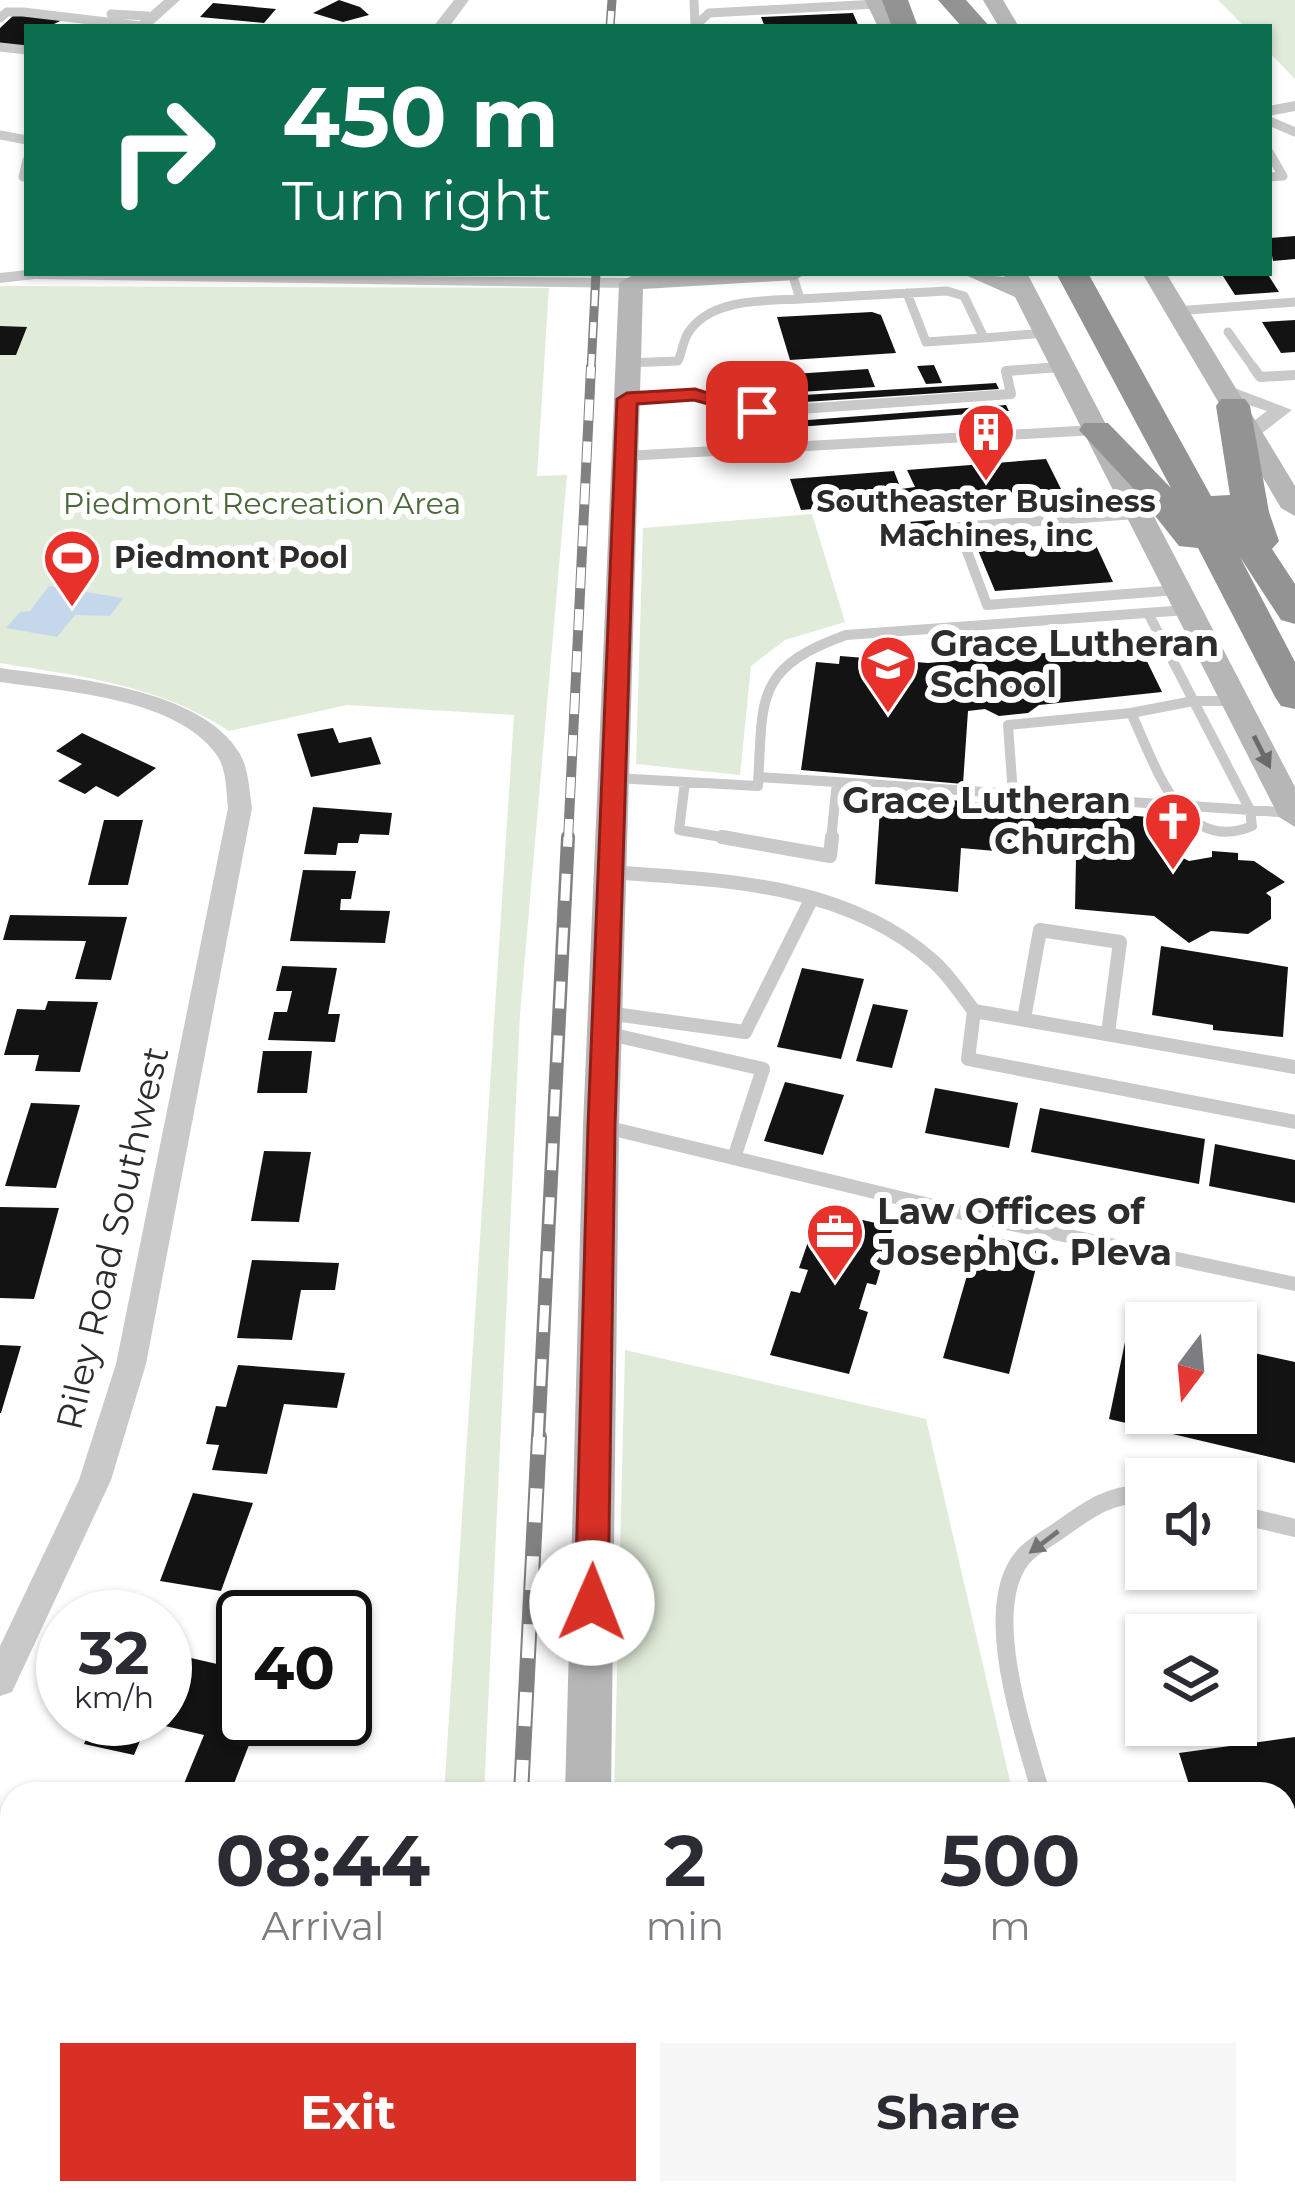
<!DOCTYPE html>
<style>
:root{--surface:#fff;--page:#f7f7f7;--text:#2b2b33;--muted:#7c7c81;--accent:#d93025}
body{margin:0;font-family:Montserrat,sans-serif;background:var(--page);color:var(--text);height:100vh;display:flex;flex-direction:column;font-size:45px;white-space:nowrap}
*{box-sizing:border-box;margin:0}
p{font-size:39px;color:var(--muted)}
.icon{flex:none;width:66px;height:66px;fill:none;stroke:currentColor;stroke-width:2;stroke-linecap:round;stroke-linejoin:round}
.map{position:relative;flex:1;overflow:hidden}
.sheet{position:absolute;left:0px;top:1782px;width:1296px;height:423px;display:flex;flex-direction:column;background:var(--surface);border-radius:36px 36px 0 0;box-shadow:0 3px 9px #0004}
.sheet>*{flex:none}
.hud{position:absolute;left:24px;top:24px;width:1248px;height:252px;border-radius:0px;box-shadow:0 3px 9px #0004;background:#0b6e4f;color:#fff;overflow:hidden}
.needle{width:78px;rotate:196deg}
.buttons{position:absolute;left:1125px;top:1302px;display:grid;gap:24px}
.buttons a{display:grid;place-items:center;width:132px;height:132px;border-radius:0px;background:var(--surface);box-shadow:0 3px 9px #0004;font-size:60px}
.speed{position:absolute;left:36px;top:1590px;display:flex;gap:24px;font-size:60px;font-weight:700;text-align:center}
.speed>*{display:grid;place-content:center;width:156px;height:156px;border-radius:50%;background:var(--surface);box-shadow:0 3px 9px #0004;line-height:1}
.speed small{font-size:30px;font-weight:400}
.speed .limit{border:6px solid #111;border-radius:18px;background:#fff;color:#111}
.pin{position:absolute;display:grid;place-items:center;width:102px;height:102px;color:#fff;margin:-51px;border-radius:24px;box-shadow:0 6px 18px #0006}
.me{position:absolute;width:132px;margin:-66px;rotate:1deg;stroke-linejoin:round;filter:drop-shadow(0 0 9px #0008)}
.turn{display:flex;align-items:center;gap:42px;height:252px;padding:0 60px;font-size:54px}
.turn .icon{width:156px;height:156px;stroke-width:2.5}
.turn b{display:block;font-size:84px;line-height:102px}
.eta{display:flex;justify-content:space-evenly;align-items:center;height:204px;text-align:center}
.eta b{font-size:72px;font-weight:700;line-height:84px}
.action{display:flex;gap:24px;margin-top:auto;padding:24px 60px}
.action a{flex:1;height:138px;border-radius:0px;background:var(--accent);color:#fff;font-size:48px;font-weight:700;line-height:138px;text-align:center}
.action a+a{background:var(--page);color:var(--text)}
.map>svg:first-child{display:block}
.green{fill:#e1ebd9}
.water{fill:#c5d8eb}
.building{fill:#131313}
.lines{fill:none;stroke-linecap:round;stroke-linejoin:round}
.lane-far3{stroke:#c9c9c9;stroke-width:9}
.lane-far2{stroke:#c9c9c9;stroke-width:10}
.lane-far1{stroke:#c9c9c9;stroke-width:14}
.lane{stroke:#c9c9c9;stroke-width:18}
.street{fill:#c9c9c9;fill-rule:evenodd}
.secondary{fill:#b6b6b6;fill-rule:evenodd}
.highway{fill:#939393;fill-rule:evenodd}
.rail-far3-casing{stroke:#818181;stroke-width:9}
.rail-far2-casing{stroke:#818181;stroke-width:10}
.rail-far1-casing{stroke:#818181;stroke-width:14}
.rail-casing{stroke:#818181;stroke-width:16}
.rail-far3{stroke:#fff;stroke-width:6;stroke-dasharray:16;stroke-linecap:butt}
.rail-far2{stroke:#fff;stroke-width:8;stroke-dasharray:21;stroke-linecap:butt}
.rail-far1{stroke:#fff;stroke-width:9;stroke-dasharray:27;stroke-linecap:butt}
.rail{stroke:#fff;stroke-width:12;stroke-dasharray:34;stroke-linecap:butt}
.oneway{fill:#6a6a6a}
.oneway2{fill:#737373}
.route{fill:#d93025;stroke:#8d1f18;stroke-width:3}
.labels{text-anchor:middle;stroke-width:12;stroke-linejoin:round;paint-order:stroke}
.far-poi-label{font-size:30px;font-weight:bold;fill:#2c2c2c;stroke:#fff}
.far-park-label{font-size:30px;fill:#4a6839;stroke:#fff}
.poi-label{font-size:36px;font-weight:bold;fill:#2c2c2c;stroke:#fff;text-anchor:start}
.street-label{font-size:36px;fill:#2c2c2c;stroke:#fff}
</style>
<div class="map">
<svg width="1295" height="2204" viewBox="0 0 1295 2204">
<rect width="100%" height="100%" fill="#fff"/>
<path class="green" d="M1218,0H1295V79L1269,52V27H1245Z
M0,286L549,288L537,476L567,475L520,1014L484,1794H444L514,715L347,705L229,731C160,685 79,676 0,663Z
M812,514L845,622L785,640L751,666L740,775L636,764L643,528Z
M625,1350L926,1419L1013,1794H614Z"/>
<path class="water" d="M49,586L123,598L110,616L75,615L57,637L6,628L20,612L30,611Z"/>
<path class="building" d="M339,0L360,7L369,15L343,22L313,13Z
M213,3L276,9L264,23L200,17Z
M853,13L859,27H765L761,17Z
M15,14L64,19L48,27H27V48L0,45V28Z
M1295,236V259L1273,261L1269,238Z
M1221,273H1267L1279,292L1235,295Z
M872,312L881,315L896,353L790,360L777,317Z
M1295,320V352L1281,353L1262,322Z
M0,326L27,327L16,355H0Z
M934,365L942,383L926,384L917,366Z
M868,369L875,387L785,393L779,375Z
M996,383L999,389L790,403L788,396Z
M1006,405L1009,411L797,427L795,421Z
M1046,459L1061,489L921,500L918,494L904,495L906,502L801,510L790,479L894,471L901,489L915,487L907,470Z
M934,520L940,535L902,538L896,523Z
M1093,539L1113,582L995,591L975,543Z
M1130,646L1140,647L1162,692L1039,705L1028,713L999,716L985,709L968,711L963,784L801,770L816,662L839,664L840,656L928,663L972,659L970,653L1030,648L1033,654Z
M333,728L339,743L371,737L381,764L311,777L297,734Z
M82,733L156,768L118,797L96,786L85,794L58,781L82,764L56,751Z
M881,794L1160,818L1161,847L1189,861L1212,857V851L1238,853V860L1254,861L1285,882L1266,893L1271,897V919L1248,934L1211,931L1189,943L1154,916L1075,909L1076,858L961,848L958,892L875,884Z
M313,807L392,813L389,835L360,834L358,843H338L336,855L304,854Z
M104,820H143L128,885H88Z
M303,870L356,871L351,899H341L340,910L390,911L385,943L290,941Z
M10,915L127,917L111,980L75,979L86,941L3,940Z
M1161,946L1288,967L1283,1037L1213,1030V1025L1152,1015Z
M282,966L337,968L328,1014H340L335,1042L268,1040L274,1012H287L292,991H276Z
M802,968L864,979L841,1059L777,1047Z
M48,1001L98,1002L80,1072L35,1071L39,1055H4L17,1009L45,1010Z
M873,1004L908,1010L892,1068L856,1061Z
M263,1051H312L307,1093H257Z
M785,1082L844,1095L823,1155L764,1141Z
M935,1088L1018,1103L1009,1148L925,1133Z
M31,1103L80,1105L56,1188L5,1186Z
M1040,1108L1205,1139L1199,1184L1031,1152Z
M1215,1144L1295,1160V1203L1209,1186Z
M264,1151L311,1152L299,1222L251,1221Z
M0,1207L59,1208L34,1299L0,1298Z
M819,1210L893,1227L876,1285L867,1283L859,1309L868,1312L849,1374L770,1355L791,1291L800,1293L808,1270L799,1268Z
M979,1234L1041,1248L1009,1374L943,1358Z
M252,1260L339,1263L335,1290H301L292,1340L237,1338Z
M1129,1323L1146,1328V1413H1236V1349L1295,1362V1463L1109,1419Z
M0,1345L21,1346L1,1413H0Z
M238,1365L345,1373L337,1408L284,1404L267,1474L212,1470L219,1445L206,1444L216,1406L226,1407Z
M193,1493L253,1503L221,1591L160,1581Z
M165,1652L243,1670V1719H259L230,1794L183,1786L204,1735L148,1722L134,1755L84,1744L95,1719H165Z
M1295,1737V1964L1284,1966V1794H1192L1179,1753Z
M0,1943L12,1946V2053L6,2066L0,2065Z
M326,2193H374L371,2204H323Z"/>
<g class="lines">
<path class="lane-far3" d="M694,0L695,26
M111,14L148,16
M0,18L7,12H23L141,26
M694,27L709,13L877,4
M0,47L27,50
M1269,121L1295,132
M0,135L27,140
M1269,152L1283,176L1269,177
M27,160L23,177H27
M792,273L800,299L947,291L964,296L984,338L1045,333
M907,293L926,342L984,338
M1176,311L1295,302
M1228,332L1255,370
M628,363L678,361C682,352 683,341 688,333C710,298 764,301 800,299
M1018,370L1063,367"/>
<path class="lane-far2" d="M1253,367L1260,377L1295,375
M627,399L695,395L757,412L1011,394L1006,371L1061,367
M625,456L1096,430
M1136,514L958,527L987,605L1177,590
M1131,713L1193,701H1235
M758,777L837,782L831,840
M615,778L758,786C763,698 754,668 846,635L1187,610
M685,782L679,830L740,840
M837,782L1293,813
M1013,794L1008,725L1131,713C1155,763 1181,856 1252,826L1250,810L1148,613"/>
<path class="lane-far1" d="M722,837L830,856L832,837
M611,872C722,880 846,883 933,961C949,975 961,994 974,1011L1295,1067
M974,1011L968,1059L1295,1122
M607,1013L745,1032L812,898
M1024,1019L1040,930L1120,942L1108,1033
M605,1033L763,1069L734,1158
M601,1126L979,1217L1295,1284"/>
<path class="lane" d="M1236,1514L1295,1528
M1041,1794C1025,1735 979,1609 1023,1557C1033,1545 1049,1538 1061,1529C1089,1509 1111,1493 1146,1494
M680,2193V2204
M800,2193V2204
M1146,2193L1179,2204"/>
<path class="street" d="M164,0H180L150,27H133Z
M454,0H469L449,27H433Z
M1295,101V111L1269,116V106Z
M27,270V273L631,278L640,283L631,288L35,279L0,283V273Z
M1218,387H1232L1292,410L1257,437H1243V429L1267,411L1218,395Z
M0,668C69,678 201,687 240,754C249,770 249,790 252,808L146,1364L111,1480L12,1692L0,1696V1646L79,1480L116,1364L228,808C226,791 227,769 216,754C176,698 63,691 0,682Z
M1284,2100L1295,2104V2142L1284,2138Z"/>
<path class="secondary" d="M865,0H885L898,27H878Z
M983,0H1003L1019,27H999Z
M678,273H807L795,280L643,289L619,1126L611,1794H565L583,1126L619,283L631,276Z
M961,273L1005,277L1003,273H1027L1295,787V827L1279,817L1015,297Z
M1142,273H1166L1295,486V516L1281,508Z
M547,2193H599V2204H547Z"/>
<path class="highway" d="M882,0H908L918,27H892Z
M938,0H966L990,27H962Z
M1056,273H1088L1211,496L1230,495L1216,406L1221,399H1245L1250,406L1269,512L1279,541L1272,549L1295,584V624L1281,620L1240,557L1295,662V709L1281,706L1275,697L1198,548L1179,546L1133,488L1079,430L1084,423H1108L1171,488Z"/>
<defs>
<path id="rail-far3" d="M610,27L612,0
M591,370L596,273"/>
<path id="rail-far2" d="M568,840L591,367"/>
<path id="rail-far1" d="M538,1440L568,837"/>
<path id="rail" d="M521,1794L539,1437
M502,2204L503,2193"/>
</defs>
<use href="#rail-far3" class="rail-far3-casing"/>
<use href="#rail-far2" class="rail-far2-casing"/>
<use href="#rail-far1" class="rail-far1-casing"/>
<use href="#rail" class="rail-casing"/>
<use href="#rail-far3" class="rail-far3"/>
<use href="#rail-far2" class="rail-far2"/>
<use href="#rail-far1" class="rail-far1"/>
<use href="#rail" class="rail"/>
</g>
<defs><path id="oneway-solid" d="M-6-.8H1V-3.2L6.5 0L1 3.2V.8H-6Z" transform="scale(3)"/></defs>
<use class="oneway" href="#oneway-solid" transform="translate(1262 752) rotate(63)"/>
<use class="oneway2" href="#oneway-solid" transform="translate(1044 1542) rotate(143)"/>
<path class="route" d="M695,389L767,412L757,418L694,400L637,404L615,1126L608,1603L603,1613L592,1618L580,1613L575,1603L588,1126L617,399L627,393Z"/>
<defs>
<symbol id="building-pin" viewBox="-11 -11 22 30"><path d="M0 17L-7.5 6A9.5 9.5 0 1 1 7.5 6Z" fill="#e8312a" stroke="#fff"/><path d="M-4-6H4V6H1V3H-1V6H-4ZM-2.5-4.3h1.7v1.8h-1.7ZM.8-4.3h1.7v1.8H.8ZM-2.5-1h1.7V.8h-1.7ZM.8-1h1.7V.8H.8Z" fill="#fff"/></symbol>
<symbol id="stadium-pin" viewBox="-11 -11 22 30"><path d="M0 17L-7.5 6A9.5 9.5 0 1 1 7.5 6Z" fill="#e8312a" stroke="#fff"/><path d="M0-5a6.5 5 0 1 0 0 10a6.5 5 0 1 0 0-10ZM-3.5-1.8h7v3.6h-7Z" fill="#fff"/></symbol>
<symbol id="school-pin" viewBox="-11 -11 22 30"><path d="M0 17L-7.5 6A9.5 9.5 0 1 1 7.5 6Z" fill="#e8312a" stroke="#fff"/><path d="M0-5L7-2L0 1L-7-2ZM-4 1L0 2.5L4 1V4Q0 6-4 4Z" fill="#fff"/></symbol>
<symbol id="church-pin" viewBox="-11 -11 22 30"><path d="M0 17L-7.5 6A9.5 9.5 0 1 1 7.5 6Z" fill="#e8312a" stroke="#fff"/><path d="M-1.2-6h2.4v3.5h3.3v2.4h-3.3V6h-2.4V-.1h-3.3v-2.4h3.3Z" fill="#fff"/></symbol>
<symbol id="office-pin" viewBox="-11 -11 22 30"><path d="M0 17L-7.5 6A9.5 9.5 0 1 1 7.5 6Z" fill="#e8312a" stroke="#fff"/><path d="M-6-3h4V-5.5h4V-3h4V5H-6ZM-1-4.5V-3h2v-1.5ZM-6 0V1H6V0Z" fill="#fff"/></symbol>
</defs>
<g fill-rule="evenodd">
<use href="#building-pin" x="953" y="399" width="66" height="90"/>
<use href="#stadium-pin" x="39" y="525" width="66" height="90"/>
<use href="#school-pin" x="855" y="631" width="66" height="90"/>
<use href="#church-pin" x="1140" y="788" width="66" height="90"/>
<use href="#office-pin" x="802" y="1199" width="66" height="90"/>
</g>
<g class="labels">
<g class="far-poi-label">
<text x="986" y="512">Southeaster Business<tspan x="986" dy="34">Machines, inc</tspan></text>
<text x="114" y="568" text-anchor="start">Piedmont Pool</text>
</g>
<g class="far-park-label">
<text x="262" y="514">Piedmont Recreation Area</text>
</g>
<g class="poi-label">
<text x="930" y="656">Grace Lutheran<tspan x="930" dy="41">School</tspan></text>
<text x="1131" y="813" text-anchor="end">Grace Lutheran<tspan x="1131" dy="41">Church</tspan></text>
<text x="877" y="1224">Law Offices of<tspan x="877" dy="41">Joseph G. Pleva</tspan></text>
</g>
<g class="street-label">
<text transform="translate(112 1238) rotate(-77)" y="13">Riley Road Southwest</text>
</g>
</g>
</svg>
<div class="buttons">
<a><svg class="needle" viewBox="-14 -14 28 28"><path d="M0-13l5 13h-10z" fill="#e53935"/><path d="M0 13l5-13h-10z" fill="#7c7c81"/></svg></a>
<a><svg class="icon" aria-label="sound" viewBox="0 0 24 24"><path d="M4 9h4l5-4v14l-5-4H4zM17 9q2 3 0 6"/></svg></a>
<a><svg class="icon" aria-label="layers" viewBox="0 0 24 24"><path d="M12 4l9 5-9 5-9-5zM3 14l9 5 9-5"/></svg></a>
</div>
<div class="speed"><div>32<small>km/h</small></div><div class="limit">40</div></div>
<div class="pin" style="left:757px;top:412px;background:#d93025"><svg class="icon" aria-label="arrive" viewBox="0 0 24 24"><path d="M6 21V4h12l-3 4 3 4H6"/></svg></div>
<svg class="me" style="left:592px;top:1603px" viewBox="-20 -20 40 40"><circle r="19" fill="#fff"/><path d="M0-13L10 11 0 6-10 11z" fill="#d93025"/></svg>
<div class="hud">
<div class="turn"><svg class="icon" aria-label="right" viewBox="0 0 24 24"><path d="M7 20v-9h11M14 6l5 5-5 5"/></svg><div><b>450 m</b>Turn right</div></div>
</div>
<section class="sheet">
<div class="eta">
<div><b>08:44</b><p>Arrival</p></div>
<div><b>2</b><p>min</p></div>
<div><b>500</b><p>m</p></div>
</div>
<div class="action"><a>Exit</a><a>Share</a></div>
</section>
</div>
